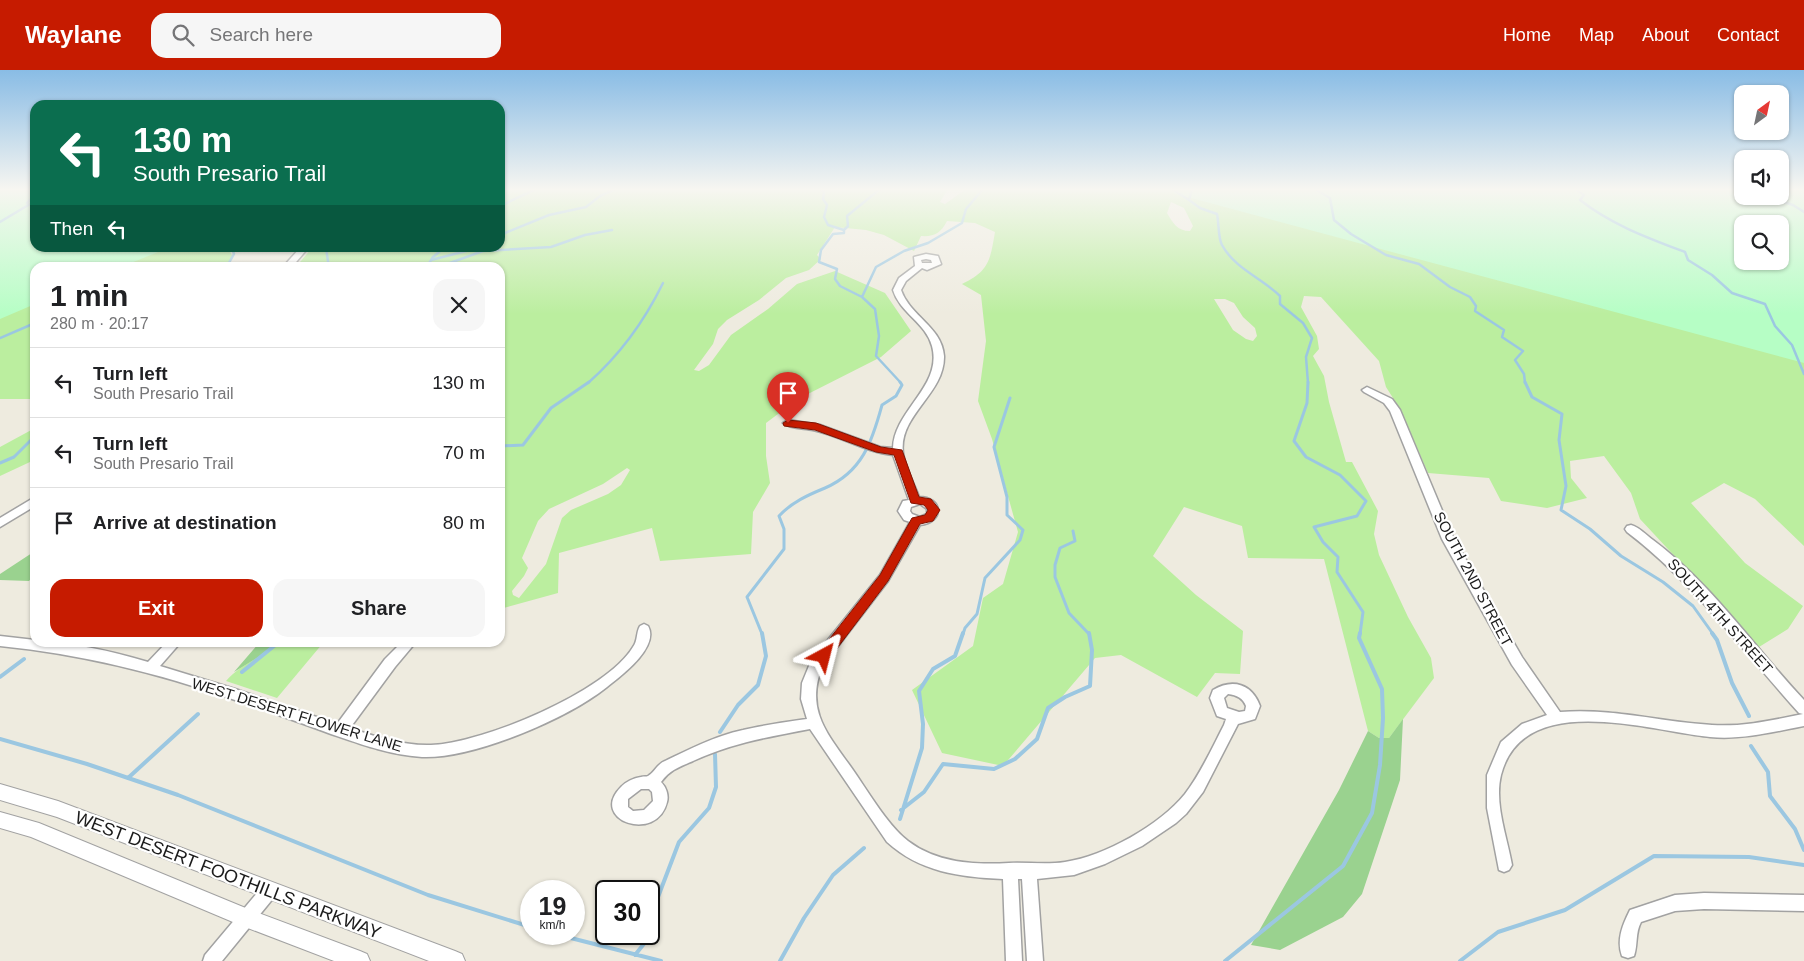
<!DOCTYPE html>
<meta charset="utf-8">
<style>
:root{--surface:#fff;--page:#f6f6f6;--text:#202124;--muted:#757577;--line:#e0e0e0;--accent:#c61b00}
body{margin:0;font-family:Helvetica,sans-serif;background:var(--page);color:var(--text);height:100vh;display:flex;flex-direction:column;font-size:19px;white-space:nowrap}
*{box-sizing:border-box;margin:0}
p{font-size:16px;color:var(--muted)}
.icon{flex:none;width:28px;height:28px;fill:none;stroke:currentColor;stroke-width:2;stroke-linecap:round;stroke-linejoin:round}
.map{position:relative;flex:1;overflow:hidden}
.side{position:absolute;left:30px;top:192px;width:475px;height:385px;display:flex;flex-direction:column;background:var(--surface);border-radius:15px;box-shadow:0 1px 4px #0004}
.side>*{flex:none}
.hud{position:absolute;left:30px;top:30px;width:475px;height:152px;border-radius:15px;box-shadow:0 1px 4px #0004;background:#0b6e4f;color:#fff;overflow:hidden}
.needle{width:32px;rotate:33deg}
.buttons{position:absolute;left:1734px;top:15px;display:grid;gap:10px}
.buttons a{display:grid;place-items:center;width:55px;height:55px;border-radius:10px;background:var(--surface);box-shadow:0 1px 4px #0004;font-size:25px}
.speed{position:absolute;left:520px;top:810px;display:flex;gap:10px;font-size:25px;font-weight:700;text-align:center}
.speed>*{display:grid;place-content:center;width:65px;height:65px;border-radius:50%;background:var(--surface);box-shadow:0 1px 4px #0004;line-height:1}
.speed small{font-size:12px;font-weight:400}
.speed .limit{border:2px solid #111;border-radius:8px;background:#fff;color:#111}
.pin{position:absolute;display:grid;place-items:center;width:42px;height:42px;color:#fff;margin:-51px -21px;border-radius:50% 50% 50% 0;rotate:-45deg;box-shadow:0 0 5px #0007}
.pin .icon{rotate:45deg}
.me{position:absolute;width:55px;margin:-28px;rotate:38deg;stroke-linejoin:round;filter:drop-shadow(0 0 4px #0008)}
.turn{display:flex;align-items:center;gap:18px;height:105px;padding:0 20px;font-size:22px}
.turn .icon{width:65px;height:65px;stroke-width:2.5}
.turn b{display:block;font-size:35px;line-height:42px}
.then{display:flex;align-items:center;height:48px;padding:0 20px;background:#0003;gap:10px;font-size:19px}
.round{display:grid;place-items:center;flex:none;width:52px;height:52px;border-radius:15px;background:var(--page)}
.summary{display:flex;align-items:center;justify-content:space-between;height:85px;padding:0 20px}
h1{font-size:30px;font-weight:700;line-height:38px}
.action{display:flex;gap:10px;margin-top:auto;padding:10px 20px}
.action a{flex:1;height:58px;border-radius:15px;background:var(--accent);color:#fff;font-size:20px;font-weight:700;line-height:58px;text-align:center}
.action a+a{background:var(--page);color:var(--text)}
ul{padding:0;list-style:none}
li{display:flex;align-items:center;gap:15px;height:70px;padding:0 20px;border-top:1px solid var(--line)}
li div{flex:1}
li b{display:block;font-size:19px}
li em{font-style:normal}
header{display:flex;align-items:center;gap:30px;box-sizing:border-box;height:70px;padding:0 25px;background:var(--accent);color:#fff}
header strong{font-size:24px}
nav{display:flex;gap:28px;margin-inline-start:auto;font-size:18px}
.search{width:350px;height:45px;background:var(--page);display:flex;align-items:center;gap:12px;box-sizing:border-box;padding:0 18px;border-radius:15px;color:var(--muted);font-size:19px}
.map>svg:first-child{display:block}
.grass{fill:#bbee9f;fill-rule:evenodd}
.forest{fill:#9ad28f}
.park{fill:#b6fec5;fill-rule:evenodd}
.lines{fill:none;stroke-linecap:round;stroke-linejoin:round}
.stream-far2{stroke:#9bc7e1;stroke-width:2.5}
.stream-far1{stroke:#9bc7e1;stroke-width:3}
.stream{stroke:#9bc7e1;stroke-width:4}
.minor-casing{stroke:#a2a2a2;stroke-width:3}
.tertiary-casing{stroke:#a2a2a2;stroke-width:2}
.minor{fill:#fff;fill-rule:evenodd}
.tertiary{fill:#fff;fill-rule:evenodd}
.route{fill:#c61b00;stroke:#811200}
.labels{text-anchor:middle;stroke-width:4.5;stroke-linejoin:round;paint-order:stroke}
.street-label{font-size:15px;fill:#1b1b1b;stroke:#fff}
.near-street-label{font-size:18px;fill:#1b1b1b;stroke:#fff}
</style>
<header>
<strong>Waylane</strong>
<div class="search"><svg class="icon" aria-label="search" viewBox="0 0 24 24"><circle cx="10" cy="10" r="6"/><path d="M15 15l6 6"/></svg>Search here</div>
<nav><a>Home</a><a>Map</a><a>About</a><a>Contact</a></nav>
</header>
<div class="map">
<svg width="1804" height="891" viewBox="0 0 1804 891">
<rect width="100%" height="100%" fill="#eeebdf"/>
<path class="grass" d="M0,119H35V178H228L233,187L227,197L35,198V329H0Z
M500,119H948L940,132L945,134L966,119H1742V126H1780V119H1804V476L1755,429L1724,413L1691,433L1745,493L1803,536L1788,559L1759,577L1640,449L1631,423L1604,386L1570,391L1571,408L1587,428L1547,438L1501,431L1489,408L1428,403L1400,339L1386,317L1379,291L1321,227L1304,226L1301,237L1317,266L1319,279L1313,286L1324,306L1329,332L1346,392H1352L1378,441L1374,464L1379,485L1408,547L1431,588L1434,608L1389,668H1379L1368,661L1324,489L1248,488L1242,456L1184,437L1153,486L1196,525L1243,561L1240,604L1215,603L1197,627L1121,585L1095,588L1003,696L942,683L912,620L973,576L983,528L1003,514L1018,462L992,369L978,331L986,271L981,225L962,214C989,201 990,191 995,162L975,153L947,151C941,163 934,167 921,166L914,181L884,165L866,160L835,157L817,185L821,189L809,200L786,208L759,230L727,250L718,259L713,274L694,300L699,301L709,295L731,265L768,239L797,214L835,201L885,223L911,261L881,287L798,329L766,353V386L770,413L753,442L751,484L660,491L652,458L559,483L558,523L500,539V198H295L312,178H500ZM1171,132L1184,138L1193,156L1190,161C1177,161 1173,153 1167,143ZM1742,154H1780V191H1742ZM1214,229H1225L1234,233L1243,247L1255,258L1257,266L1253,271L1246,269L1233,260ZM627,398L630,400L621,415L608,424L571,440L562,448L546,494L519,528L513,525L512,521L524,506L528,498L522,488L538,451L549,439L603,414Z
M35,358V395L30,392L0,406V377Z
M276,573H323L277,628L226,611C240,594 262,588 276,573Z"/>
<path class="forest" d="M35,481V504L29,511L0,510V504Z
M259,573H276L268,581L234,602Z
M1403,649L1400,710L1362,824L1343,847L1280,880L1251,875L1339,720L1368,661L1379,668H1389Z"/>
<path class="park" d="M0,119H35V178H168L121,197L35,198V234L0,249Z
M1158,119H1742V126H1780V119H1804V293ZM1742,154H1780V191H1742Z"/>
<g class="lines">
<path class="stream-far2" d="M820,119L824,122L823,129L827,135L824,147L828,155L844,160V163L833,164L821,180L819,192L837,199L835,209L840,216L862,227
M1172,119L1189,130
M1192,119L1189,130L1200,138L1217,144C1219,153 1218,168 1222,175C1235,199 1262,208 1280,226V234L1303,253L1312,268L1306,287L1308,313
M1315,119L1330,128L1334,150L1351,164L1386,185L1419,194L1450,217L1470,227L1476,236L1475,241L1504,260L1502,267L1523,281L1515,290L1524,304L1525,313
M1575,119L1584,125L1580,130C1612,155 1648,168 1685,182L1688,190L1712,205L1732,223L1765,234L1775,256L1792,275L1804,304
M1765,126L1793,135L1804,142
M27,133L35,124
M500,136L536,119
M0,152L35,131
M844,160L848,156L847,146L880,119
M500,165L549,145L586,137L600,126L615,119
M326,178L329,198
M431,190L478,178
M226,198L234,184L232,178
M426,198L433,187L444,178
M436,198L483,181L551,177L585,165L612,160
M0,268L35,253
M588,313C621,284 644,252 663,213
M901,313L876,286L879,266L875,239L862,227L876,197L904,181L928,173L962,153L966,139L983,119"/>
<path class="stream-far1" d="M1308,312L1307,333L1294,371L1306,387L1340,405L1366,431L1357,446L1314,457L1323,472L1338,487L1337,502L1363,542L1360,564
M1525,312L1532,327L1562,344L1559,370L1566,416L1561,440L1590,459L1621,486L1663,512L1693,536L1713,564
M500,378L501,376L523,375L551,338L589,312
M0,393L14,387L35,366
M1073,461L1075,471L1060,478L1055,495V507L1069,543L1089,564
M762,564L747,527L784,479V459L779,446C792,432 808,425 825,418C862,402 872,372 882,335L896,326L902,315L900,312
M963,564L965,558L977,544L985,508L1020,470L1023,460L1007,445V427L994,377L1010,328"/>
<path class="stream" d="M1712,563L1717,570L1732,613L1749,646
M242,602L279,572
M0,607L24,589
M720,662L738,635L758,615L766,586L762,563
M0,669L87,694L178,725L428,825L531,857
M1751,676L1768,702L1770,726L1795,759L1804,780
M128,708L198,644
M901,740L924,722L943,694L994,699L1015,689L1037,669L1048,638L1065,627L1090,616L1092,580L1089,563
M900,749L922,678L923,654L919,621L933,599L955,586L963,563
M555,864L661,891
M635,885L651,865L658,827L679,772L709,738L716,717L715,684
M780,891L804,848L833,805L864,778
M1225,891L1343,796L1372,743L1380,695L1383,648L1382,619L1359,568L1360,563
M1460,891L1498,862L1565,840L1654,786L1749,787L1804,795"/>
<defs>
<path id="minor" d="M300,178H308L291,198H282Z
M926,184L938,186L941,194L927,200L922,198L906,211L901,220C910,246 942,257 944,286C945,324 898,345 903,383C905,398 914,413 919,427C943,427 945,452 920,455L888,511L822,597C806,638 825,661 848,693C865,716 886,754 908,771C937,793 974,795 1009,793C1027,792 1046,795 1065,792C1105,786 1160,755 1185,724C1201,703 1212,678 1224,655L1226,649L1217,646L1210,628L1213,620C1233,608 1252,614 1260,636L1255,649L1238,654L1203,722L1186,744L1176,753L1142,776L1105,794L1074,805L1037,809L1043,891H1027L1022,809H1018L1022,891H1006L1003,809C959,807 920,802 887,772L810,659C768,667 732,673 693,691C679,697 670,700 661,712C666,717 669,725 667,732C657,774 588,750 621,717C625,712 634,708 641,707C644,706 646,707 648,706C655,702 657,694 665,691C690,679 715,666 743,660C764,655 786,652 807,649L801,629L802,613L811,591L880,505L910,452L904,450L898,441L903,431L909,430L893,385C865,382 841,366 813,360C804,358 790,359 783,353L788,350L820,355L880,377L893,378C894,340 943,316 932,276C926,253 900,243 893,220L899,208L915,196L914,187ZM926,189L931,190L932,193H922L921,190ZM920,434L927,439V444L920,447L912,444L910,441L911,437ZM1228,624C1237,625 1243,628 1246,636L1245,641L1239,642L1227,638L1224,628ZM641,719H649L652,722L653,731L644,740L633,741L628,737V729Z
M1367,317L1392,329L1400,340L1454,469L1522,587L1560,642C1615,638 1659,652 1712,655C1743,657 1773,650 1803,644L1799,643C1743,581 1694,513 1627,462L1625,459L1627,456L1631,455C1639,457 1646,465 1653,470C1712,514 1754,577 1804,630V656C1773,662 1742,670 1710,667C1649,661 1523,619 1501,705C1494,733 1507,767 1512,795L1509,800L1504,802L1499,800L1487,738V705L1501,672L1522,654L1547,645L1512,595L1442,469L1390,341L1384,333L1364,322L1362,320Z
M35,427V436L0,457V448Z
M644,554L648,556C660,577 621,606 607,617C567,649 473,689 422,687C390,685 360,674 331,664C299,652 267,641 235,630C158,603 81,584 0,576V566L35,570V572C73,572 111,581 148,592L167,572H181L160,596L235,619L337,654L385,589L402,572H416L395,597L350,658C376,667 404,676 431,675C483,673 606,622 633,577C638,571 636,562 640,556Z
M269,813L275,816L277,821L275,826L222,891H203L205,885L263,816Z
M1704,823L1804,825V841L1704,839L1675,841L1641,852C1635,863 1638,874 1634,886L1628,888L1622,886C1616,870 1623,854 1630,840L1675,825Z"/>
<path id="tertiary" d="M0,714L58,731L455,881L462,884L465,891H429L57,747L0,730Z
M0,742L39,753L248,839L360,881L367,884L370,891H334L240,855L31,767L0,758Z"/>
</defs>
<use href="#minor" class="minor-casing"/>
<use href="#tertiary" class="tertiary-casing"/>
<use href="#minor" class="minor"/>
<use href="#tertiary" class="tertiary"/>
</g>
<linearGradient id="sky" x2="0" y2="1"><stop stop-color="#89bce5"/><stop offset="0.49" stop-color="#f7f6f1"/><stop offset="1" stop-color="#f7f6f1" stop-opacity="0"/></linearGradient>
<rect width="1804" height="244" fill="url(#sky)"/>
<path class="route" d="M788,350L816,353L881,377L902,380L919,427L931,429L940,440L933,451L920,454L888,511L829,589L824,591L817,586L819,582L880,505L912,448L925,445L928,440L924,435L911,433L894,385L876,382L815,360L784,356L783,353Z"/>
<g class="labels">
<g class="street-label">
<text transform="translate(1473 509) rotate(62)" y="5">SOUTH 2ND STREET</text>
<text transform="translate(1720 546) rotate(48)" y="5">SOUTH 4TH STREET</text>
<text transform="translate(297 645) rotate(17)" y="5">WEST DESERT FLOWER LANE</text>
</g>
<g class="near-street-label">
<text transform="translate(228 805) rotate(21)" y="6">WEST DESERT FOOTHILLS PARKWAY</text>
</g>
</g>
</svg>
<div class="buttons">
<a><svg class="needle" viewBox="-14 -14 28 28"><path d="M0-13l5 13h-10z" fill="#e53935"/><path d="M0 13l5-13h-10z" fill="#757577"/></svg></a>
<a><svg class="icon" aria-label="sound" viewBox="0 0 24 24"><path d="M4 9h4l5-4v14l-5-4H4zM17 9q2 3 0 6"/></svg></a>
<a><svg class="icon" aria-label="search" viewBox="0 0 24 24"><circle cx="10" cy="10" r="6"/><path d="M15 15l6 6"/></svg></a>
</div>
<div class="speed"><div>19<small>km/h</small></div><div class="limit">30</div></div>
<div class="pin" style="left:788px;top:353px;background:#d93025"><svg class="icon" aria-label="arrive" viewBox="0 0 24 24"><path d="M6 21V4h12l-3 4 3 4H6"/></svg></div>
<svg class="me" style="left:824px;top:586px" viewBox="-20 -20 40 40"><path d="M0-17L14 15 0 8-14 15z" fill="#c61b00" stroke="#fff" stroke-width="4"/></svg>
<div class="hud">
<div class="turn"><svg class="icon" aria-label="left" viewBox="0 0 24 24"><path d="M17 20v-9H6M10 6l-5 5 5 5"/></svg><div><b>130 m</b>South Presario Trail</div></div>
<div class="then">Then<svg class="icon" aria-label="left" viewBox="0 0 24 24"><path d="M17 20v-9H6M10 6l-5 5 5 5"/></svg></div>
</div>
<section class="side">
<div class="summary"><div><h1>1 min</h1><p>280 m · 20:17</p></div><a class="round"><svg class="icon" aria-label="close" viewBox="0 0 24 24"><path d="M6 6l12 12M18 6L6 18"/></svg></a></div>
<ul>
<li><svg class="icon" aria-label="left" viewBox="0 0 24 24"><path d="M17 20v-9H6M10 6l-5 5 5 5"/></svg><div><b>Turn left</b><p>South Presario Trail</p></div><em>130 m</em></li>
<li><svg class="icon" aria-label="left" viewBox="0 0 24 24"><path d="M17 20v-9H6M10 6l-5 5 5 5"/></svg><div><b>Turn left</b><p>South Presario Trail</p></div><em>70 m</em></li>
<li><svg class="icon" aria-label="arrive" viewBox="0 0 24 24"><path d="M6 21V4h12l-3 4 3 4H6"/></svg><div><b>Arrive at destination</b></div><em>80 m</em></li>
</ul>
<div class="action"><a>Exit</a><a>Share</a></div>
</section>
</div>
